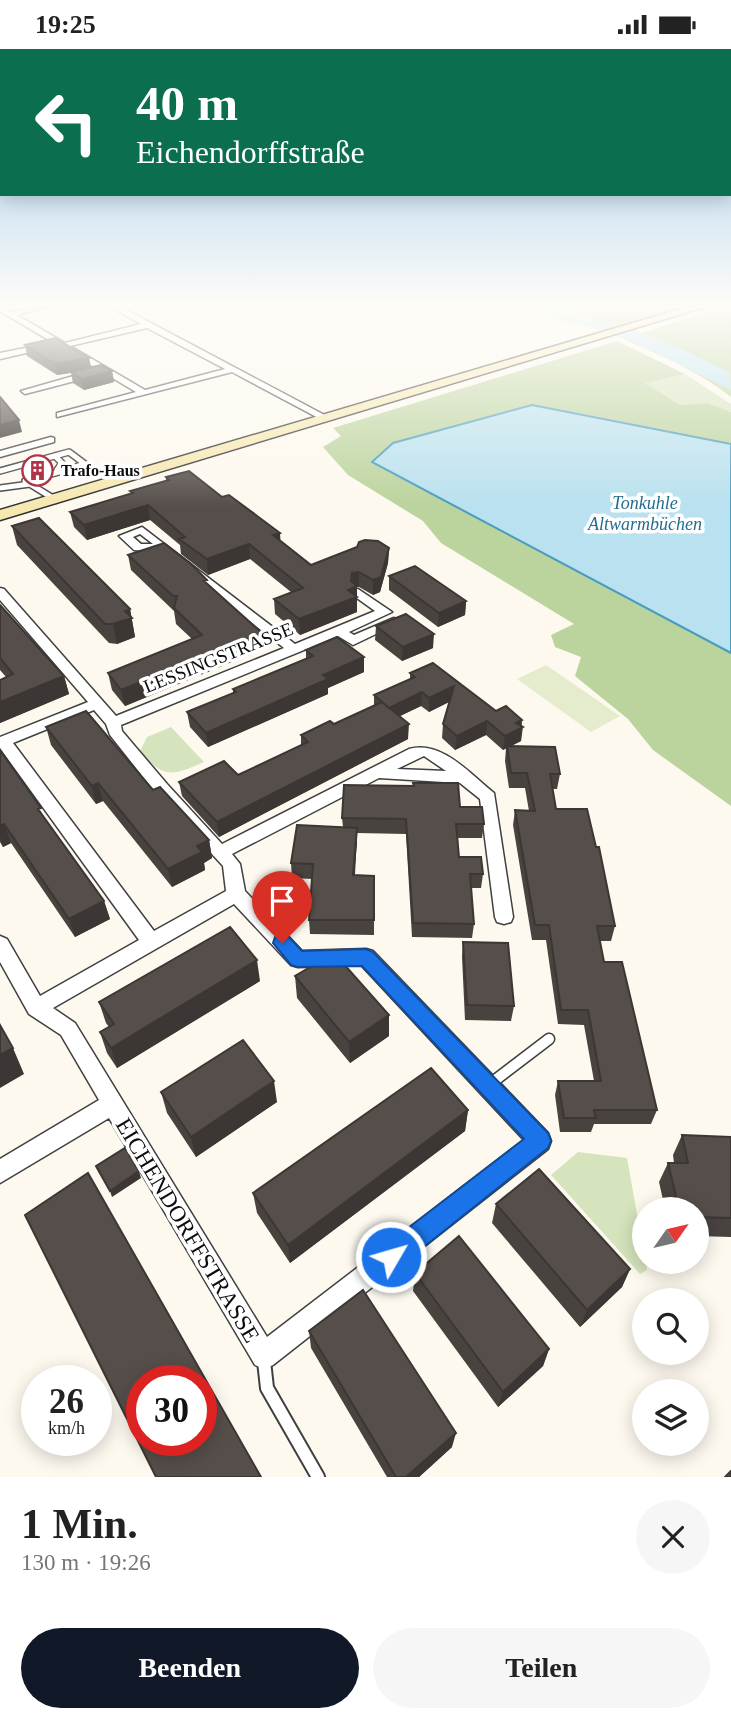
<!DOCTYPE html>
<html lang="de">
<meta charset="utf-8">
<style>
:root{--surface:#fff;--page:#f6f6f6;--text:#222;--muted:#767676;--accent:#111827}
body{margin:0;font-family:"Times New Roman",serif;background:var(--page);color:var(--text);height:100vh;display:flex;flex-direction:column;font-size:26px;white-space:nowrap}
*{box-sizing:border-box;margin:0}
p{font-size:23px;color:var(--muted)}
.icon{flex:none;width:38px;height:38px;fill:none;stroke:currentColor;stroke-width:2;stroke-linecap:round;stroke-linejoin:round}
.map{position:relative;height:1428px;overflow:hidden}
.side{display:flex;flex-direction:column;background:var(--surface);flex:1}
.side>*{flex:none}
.banner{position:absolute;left:0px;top:0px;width:732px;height:147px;box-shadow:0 4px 18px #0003;background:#0b6e4f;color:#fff;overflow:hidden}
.needle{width:46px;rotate:56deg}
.tools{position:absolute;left:632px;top:1148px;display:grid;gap:14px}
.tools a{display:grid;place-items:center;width:77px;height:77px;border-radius:50%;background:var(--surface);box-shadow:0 4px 18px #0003;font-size:35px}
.speed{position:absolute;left:21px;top:1316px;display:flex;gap:14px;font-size:35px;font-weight:700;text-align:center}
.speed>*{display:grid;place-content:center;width:91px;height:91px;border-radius:50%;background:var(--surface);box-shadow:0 4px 18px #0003;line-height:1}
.speed small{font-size:18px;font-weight:400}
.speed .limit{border:10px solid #d22;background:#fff;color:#111}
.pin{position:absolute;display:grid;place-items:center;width:60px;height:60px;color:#fff;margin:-72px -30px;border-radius:50% 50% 50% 0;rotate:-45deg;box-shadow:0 0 7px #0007}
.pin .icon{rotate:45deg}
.me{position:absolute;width:77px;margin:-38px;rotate:52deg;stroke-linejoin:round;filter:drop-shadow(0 0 5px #0008)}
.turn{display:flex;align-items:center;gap:24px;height:147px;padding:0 21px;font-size:32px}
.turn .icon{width:91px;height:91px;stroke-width:2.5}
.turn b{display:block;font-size:49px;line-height:60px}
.round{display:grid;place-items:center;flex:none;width:74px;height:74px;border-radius:37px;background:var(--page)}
.head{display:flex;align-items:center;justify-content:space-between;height:119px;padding:0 21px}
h1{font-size:42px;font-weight:800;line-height:52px}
.button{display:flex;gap:14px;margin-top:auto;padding:14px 21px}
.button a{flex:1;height:80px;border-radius:42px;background:var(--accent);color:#fff;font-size:28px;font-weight:800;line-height:80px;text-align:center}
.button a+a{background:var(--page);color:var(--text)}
.status{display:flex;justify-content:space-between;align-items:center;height:49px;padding:0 35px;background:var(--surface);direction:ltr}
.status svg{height:19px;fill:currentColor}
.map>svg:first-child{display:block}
.green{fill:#d5e4bc}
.forest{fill:#bbd39d}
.pitch{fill:#e5eccd}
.water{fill:#b9e1ef;stroke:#489cbf;stroke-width:2}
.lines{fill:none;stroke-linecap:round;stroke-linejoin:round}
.river{fill:#b9e1ef;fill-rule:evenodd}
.service-far2-casing{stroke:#404040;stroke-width:8}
.service-far1-casing{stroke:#404040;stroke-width:13}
.service-casing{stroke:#404040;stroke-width:16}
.minor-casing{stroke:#404040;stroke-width:3}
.secondary-casing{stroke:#2f2f2f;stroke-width:3}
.service-far2{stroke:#fff;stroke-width:5}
.service-far1{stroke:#fff;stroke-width:10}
.service{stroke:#fff;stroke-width:12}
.minor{fill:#fff;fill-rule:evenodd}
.secondary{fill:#f6e8b1;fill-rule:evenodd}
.wall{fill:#494340}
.shaded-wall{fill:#3c3734}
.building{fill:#554e4b;stroke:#3c3734;stroke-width:2;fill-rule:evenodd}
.route{fill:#1a73e8;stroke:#114b97;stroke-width:2}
.labels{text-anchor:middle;stroke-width:7;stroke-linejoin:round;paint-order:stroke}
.far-poi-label{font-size:16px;font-weight:bold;fill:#0d0d0d;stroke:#fff;text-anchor:start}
.far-water-label{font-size:18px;font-style:italic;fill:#246d92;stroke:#fff}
.street-label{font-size:19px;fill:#0d0d0d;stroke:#fff}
.near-street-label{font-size:23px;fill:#0d0d0d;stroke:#fff}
</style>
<div class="status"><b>19:25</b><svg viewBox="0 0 49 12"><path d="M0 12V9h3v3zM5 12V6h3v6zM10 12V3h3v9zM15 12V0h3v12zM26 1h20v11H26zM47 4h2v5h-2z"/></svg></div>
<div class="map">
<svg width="731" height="1428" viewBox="0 0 731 1428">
<rect width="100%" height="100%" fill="#fdf9ef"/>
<path class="green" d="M685,325L731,355V363L708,354L680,356L644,334Z
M171,678L204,713C173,727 163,730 140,702L147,688Z
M578,1103L627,1109L647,1221L640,1225L551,1126Z"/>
<path class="forest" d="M536,258H690L623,279Z
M722,258H731V348C698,322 661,306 623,290Z
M617,292L685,325L645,334L680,356L708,354L731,363V395L573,363L372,413L731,604V757L653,701L628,670L575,627L581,608L555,598L551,586L574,575L441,494L423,472L348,426L323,398L341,387L333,379Z"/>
<path class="pitch" d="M546,616L620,667L591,683L517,630Z"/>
<path class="water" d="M532,356L731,395V604L372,413L393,394Z"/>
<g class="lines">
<path class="river" d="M518,258C595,258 661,291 730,323L731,341L636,294L597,280L521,262Z"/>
<defs>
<path id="service-far2" d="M0,422L69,403L85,415L59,423L57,421L62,414L55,407
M25,432L59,423
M0,439L30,435L56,451"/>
<path id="service-far1" d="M490,1035L549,990"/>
<path id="service" d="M264,1312L267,1339L318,1428"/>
<path id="minor" d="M0,258L12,263L46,258L17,266L65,294L141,275L111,258H121L332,370L324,372L232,323L57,368V364L136,343L0,262ZM147,279L225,320L145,341L70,297Z
M45,295L48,299L0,310V304Z
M91,322L95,325L94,327L25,345L21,342Z
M51,388L54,389V393L0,408V402Z
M142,478L295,595L375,562L354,547V541L358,540L392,563L349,583L354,586L394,569L401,573L353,596L338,587L121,676L122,682L167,735L222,795L409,700C442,691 470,725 494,744L513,868L511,873L504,875L497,873L495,868L480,750L460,734L379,729L232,805L240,815L245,842L302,902L366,900L373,902L548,1084L551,1092L548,1100L273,1316L264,1320L255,1316L109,1069L0,1134V1110L99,1051L61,986L29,965L0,913V887L7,890L40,947L139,891L0,699V688L88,653L0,551V539L4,540L116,667L284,599L162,503L134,501L119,487ZM140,485L153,495H141L133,488ZM94,661L106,675L110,686L155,743L223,817L226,842L154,882L13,694ZM424,707L446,722L397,720ZM234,855L291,916L298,918L361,916L524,1091L267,1288L75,974L53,959Z"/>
<path id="secondary" d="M687,258H705L0,471V461Z"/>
</defs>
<use href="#service-far2" class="service-far2-casing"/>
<use href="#service-far1" class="service-far1-casing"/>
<use href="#service" class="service-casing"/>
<use href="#minor" class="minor-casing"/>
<use href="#secondary" class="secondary-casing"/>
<use href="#service-far2" class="service-far2"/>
<use href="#service-far1" class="service-far1"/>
<use href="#service" class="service"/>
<use href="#minor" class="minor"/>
<use href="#secondary" class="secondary"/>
</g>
<path class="wall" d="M25,296L89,309L91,318L112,322L114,333L84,341L73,334L71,324L57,326L27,307Z
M166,428L222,448L280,484V492L311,516L389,499L388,514L380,543L373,546L359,538H357V563L300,586L275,565L274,550L291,543L250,510L208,526L181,505L180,496L150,471L87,491L74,478L70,463L131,445L130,442L166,432Z
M12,477L130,560L135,588L117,595L109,594L17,496Z
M128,506L208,536L262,584L263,600L125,657L112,641L108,624L192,590L176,575L174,562L131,521Z
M389,527L466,552L465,566L438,578L389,541Z
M0,556L64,627L69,645L0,674V631L6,628L0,621Z
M376,577L433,599L402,612L375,591Z
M306,601L364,623L328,639V645L208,698L190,678L187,663L233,644V640L306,610Z
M410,624L496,662L522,678H523L521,692L511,697L560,725L557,740H553L556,760L615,877L611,892H600L604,913L657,1061L651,1075H594L591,1083H560L555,1046L558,1032H594L584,976L558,975L546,891H532L513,776L515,761L529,762L525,739H509L505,712L506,699L503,701L486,686L455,701L442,689L443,675L449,653L429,663L421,657L399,667L408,690L219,788L182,747L179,733L238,726L301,696V686L334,675L374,657V646L410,630Z
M46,678L153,741L209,791L212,809L204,814L205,821L172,838L103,752L96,755L51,696Z
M0,701L44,768L104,852L110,870L75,888L11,794L3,798L0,793Z
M460,758L484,775L482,789H458L459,808L483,825L481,839H471L474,875L472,889L412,888L406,785L357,784L355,826L374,827V886L310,885L309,871L312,830L292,829L291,814L343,778L342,769Z
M463,893L514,957L511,972L465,971L462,908Z
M295,927L389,987L350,1014L297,949Z
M260,932L117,1019L107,1004L100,983L109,978L106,974L99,953Z
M161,1043L277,1053L196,1108L167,1064Z
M468,1061L465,1082L290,1214L257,1164L253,1144Z
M682,1086L731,1088V1188L696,1187V1160H665L659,1133L668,1114H674L673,1106Z
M496,1155L630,1220L622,1238L580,1278L492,1174Z
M415,1224L549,1300L543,1317L498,1358L413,1242Z
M309,1282L452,1398L419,1428H387L311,1299Z"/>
<path class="shaded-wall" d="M89,309L91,320L57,326L55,315Z
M112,322L114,333L84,341L82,330Z
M19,371L22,383L0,389V376Z
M148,456L150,471L87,491L84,476Z
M280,484L281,499L273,486Z
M249,495L250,510L208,526L207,510Z
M389,499L388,514L380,543L373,546V531Z
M359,523V538H357V563L300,586L299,570L352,524Z
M466,552L465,566L438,578L439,564Z
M130,560L135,588L117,595L113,575L125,562Z
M262,584L263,600L125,657L121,641Z
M434,585L433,599L402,612L403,598Z
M364,608V623L328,639V645L208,698L206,684L323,626Z
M64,627L69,645L0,674V653Z
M454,637L453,651L429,663V649Z
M422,643L421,657L388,673V659Z
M522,671L521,692L503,701L505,687L516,674Z
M487,672L486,686L455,701L457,687Z
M409,675L408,690L219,788L217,773Z
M98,734L103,752L96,755L92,737Z
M4,775L11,794L3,798L0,790V777Z
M357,779V794L353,841V826Z
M209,791L212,809L204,814L205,821L172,838L168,820L197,797Z
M104,852L110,870L75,888L69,870Z
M257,911L260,932L117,1019L111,999Z
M389,966V987L350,1014L349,993Z
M13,999L24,1025L0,1039V1006Z
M274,1032L277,1053L196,1108L191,1088Z
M468,1061L465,1082L290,1214L288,1196Z
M139,1122L141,1129L112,1148L110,1142Z
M630,1220L622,1238L580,1278L587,1261Z
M549,1300L543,1317L498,1358L503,1343Z
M456,1384L452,1398L419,1428H406Z"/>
<path class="building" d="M55,289L89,309L55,315L25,296Z
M101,316L112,322L82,330L71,323Z
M0,348L19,371L0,376Z
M189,422L222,448L229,446L280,484L273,486L311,516L357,498L359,493L365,491L378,492L389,499L381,528L373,531L359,523L352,524L351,532L357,537L348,541L357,548L299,570L274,550L303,539L249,495L207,510L179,490L185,488L148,456L84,476L70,463L133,444L130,442L169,431L166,428Z
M39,469L130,560L125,562L132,569L113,575H105L12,477Z
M164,494L191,515L207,531L204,532L262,584L121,641L108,624L202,586L174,559L177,547H173L128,506Z
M415,517L466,552L439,564L389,527Z
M0,556L64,627L0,653V631L13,625L0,609Z
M406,565L434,585L403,598L376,577Z
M337,588L364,608L323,626L328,630L206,684L187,663L236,643L233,640L313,607L306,601Z
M433,614L496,662L506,657L522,671L516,674L523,678L505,687L487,672L457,687L443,675L454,637L429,649L422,643L389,659L374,646L415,628L410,624Z
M382,653L409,675L217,773L179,733L224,712L238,726L308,693L301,686L330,672L334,675Z
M86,662L153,741L160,738L209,791L197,797L202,803L168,820L98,734L92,737L46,678Z
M507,697L555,698L560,725H550L556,760H587L596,798H599L615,877H597L604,913H622L657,1061H594L596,1069H564L558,1032H601L588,961H561L549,876H535L515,761L535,762L527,724H511Z
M0,701L41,759L38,760L104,852L69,870L4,775L0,777Z
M413,734H458L460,758H482L484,775H456L459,808H481L483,825H470L474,875L413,874L406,770L342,769L344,736L414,737Z
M297,776L357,779L353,826L374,827V871H309L313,815L291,814Z
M230,878L257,911L111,999L100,983L114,975L99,953Z
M463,893L508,894L514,957L467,956Z
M334,904L389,966L349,993L295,927Z
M0,976L13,999L0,1006Z
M243,991L274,1032L191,1088L161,1043Z
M431,1019L468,1061L288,1196L253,1144Z
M682,1086L731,1088V1169L696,1168V1160H679L668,1114H688Z
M125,1099L139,1122L110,1142L96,1117Z
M539,1120L630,1220L587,1261L496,1155Z
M88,1124L261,1428H156L25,1166ZM142,1332H201V1391H142Z
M459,1187L549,1300L503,1343L415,1224Z
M363,1241L456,1384L406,1428H396L309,1282Z
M731,1422V1428H725Z"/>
<linearGradient id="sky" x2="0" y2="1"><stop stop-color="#95c6eb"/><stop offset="0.56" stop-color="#fefcf8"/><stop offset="1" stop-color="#fefcf8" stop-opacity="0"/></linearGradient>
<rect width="731" height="458" fill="url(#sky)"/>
<path class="route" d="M282,886L289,888L302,902L366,900L373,903L548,1084L551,1092L548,1099L400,1217L391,1220L382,1217L379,1208L382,1199L524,1090L362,917L298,918L291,916L273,894L275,888Z"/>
<defs>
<symbol id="building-ring" viewBox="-11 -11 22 22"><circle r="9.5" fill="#fff" stroke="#af3446" stroke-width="1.5"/><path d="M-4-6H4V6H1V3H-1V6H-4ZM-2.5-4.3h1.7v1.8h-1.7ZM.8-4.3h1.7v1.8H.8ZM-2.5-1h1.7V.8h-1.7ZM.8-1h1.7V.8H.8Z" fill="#af3446"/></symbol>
</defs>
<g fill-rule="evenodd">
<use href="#building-ring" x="20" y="404" width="35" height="35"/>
</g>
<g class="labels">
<g class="far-poi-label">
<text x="61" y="427">Trafo-Haus</text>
</g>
<g class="far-water-label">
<text x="645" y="460">Tonkuhle<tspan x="645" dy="21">Altwarmbüchen</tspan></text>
</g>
<g class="street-label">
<text transform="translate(218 608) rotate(-22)" y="7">LESSINGSTRASSE</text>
</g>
<g class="near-street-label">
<text transform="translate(188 1181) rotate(59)" y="8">EICHENDORFFSTRASSE</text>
</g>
</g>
</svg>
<div class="tools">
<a><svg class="needle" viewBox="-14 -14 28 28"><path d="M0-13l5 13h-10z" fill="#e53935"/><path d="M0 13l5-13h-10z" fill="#767676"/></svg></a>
<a><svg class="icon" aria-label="search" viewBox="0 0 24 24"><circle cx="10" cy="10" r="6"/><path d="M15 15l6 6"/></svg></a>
<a><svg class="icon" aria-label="layers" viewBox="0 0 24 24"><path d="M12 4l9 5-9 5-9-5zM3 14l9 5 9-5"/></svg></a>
</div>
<div class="speed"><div>26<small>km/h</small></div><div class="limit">30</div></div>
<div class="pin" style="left:282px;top:894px;background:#d93025"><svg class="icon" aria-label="arrive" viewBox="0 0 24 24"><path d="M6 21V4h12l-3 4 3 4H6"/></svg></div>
<svg class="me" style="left:391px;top:1208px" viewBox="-20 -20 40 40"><circle r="17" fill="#1a73e8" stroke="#fff" stroke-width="3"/><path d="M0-11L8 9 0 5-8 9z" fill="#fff"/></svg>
<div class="banner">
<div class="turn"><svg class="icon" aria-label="left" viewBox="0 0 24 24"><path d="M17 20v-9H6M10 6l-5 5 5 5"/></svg><div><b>40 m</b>Eichendorffstraße</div></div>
</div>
</div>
<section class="side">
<div class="head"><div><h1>1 Min.</h1><p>130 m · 19:26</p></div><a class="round"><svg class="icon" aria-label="close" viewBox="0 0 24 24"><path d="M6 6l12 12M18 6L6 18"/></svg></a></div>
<div class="button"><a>Beenden</a><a>Teilen</a></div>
</section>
